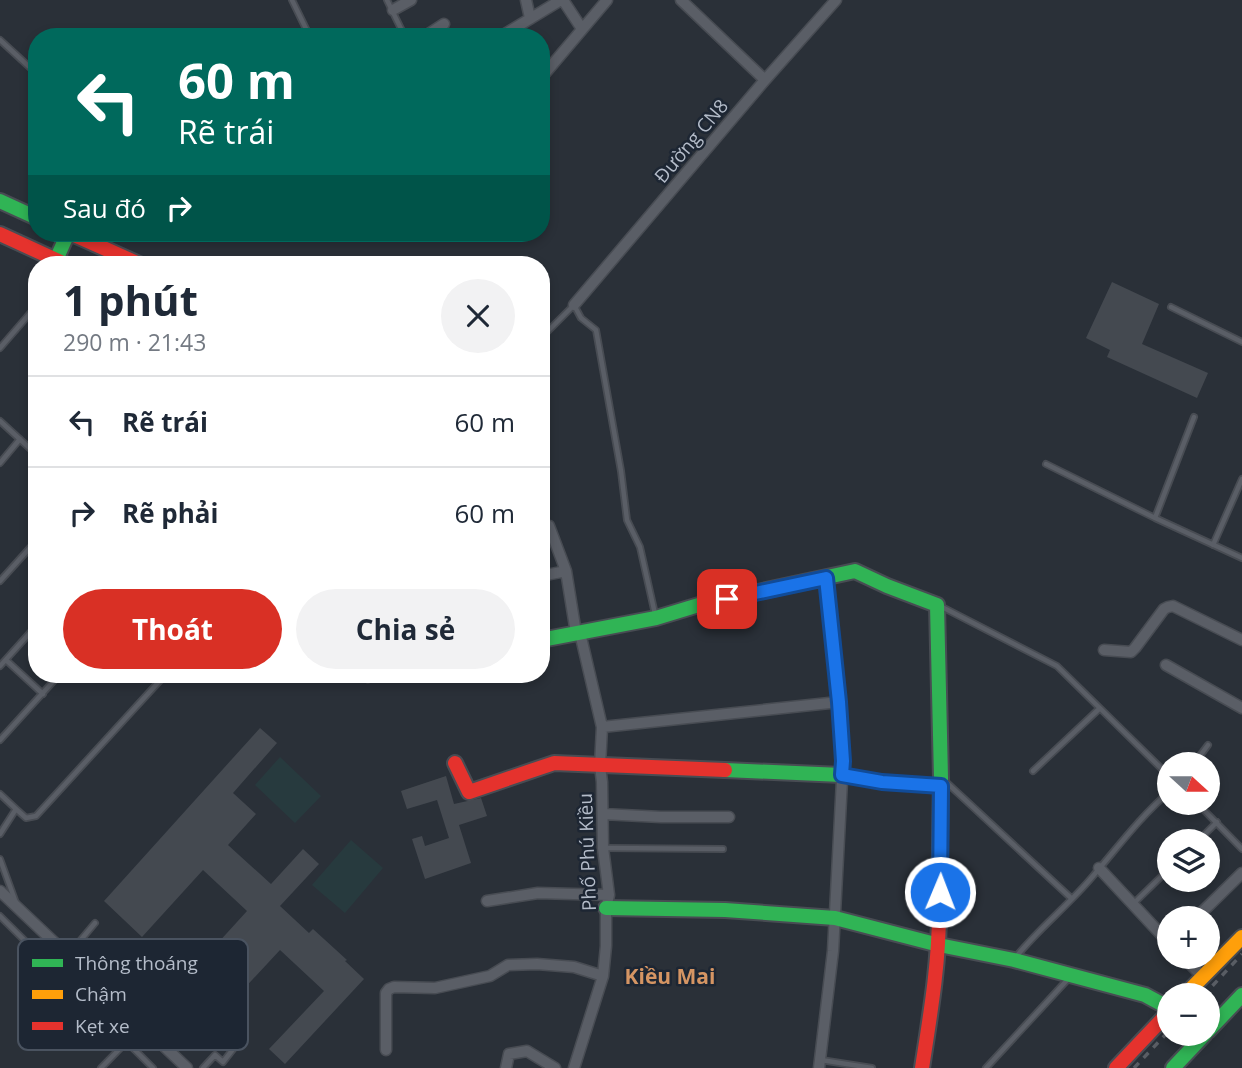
<!DOCTYPE html>
<html lang="vi">
<meta charset="utf-8">
<style>
:root{--surface:#fff;--page:#f2f2f3;--text:#1f2937;--muted:#747a83;--line:#e0e1e3;--accent:#d93025}
body{margin:0;font-family:"Open Sans",sans-serif;background:var(--page);color:var(--text);height:100vh;display:flex;flex-direction:column;font-size:26px;white-space:nowrap}
*{box-sizing:border-box;margin:0}
p{font-size:23px;color:var(--muted)}
.icon{flex:none;width:38px;height:38px;fill:none;stroke:currentColor;stroke-width:2;stroke-linecap:round;stroke-linejoin:round}
.map{position:relative;flex:1;overflow:hidden}
.panel{position:absolute;left:28px;top:256px;width:522px;height:427px;display:flex;flex-direction:column;background:var(--surface);border-radius:28px;box-shadow:0 4px 10px #0003}
.panel>*{flex:none}
.hud{position:absolute;left:28px;top:28px;width:522px;height:214px;border-radius:28px;box-shadow:0 4px 10px #0003;background:#00695c;color:#fff;overflow:hidden}
.needle{width:46px;rotate:111deg}
.controls{position:absolute;left:1157px;top:752px;display:grid;gap:14px}
.controls a{display:grid;place-items:center;width:63px;height:63px;border-radius:50%;background:var(--surface);box-shadow:0 4px 10px #0003;font-size:35px}
.pin{position:absolute;display:grid;place-items:center;width:60px;height:60px;color:#fff;margin:-30px;border-radius:14px;box-shadow:0 4px 10px #0006}
.me{position:absolute;width:77px;margin:-38px;rotate:1deg;stroke-linejoin:round;filter:drop-shadow(0 0 5px #0008)}
.turn{display:flex;align-items:center;gap:24px;height:147px;padding:0 35px;font-size:32px}
.turn .icon{width:91px;height:91px;stroke-width:2.5}
.turn b{display:block;font-size:49px;line-height:60px}
.then{display:flex;align-items:center;height:66px;padding:0 35px;background:#0003;gap:14px;font-size:26px}
.round{display:grid;place-items:center;flex:none;width:74px;height:74px;border-radius:37px;background:var(--page)}
.summary{display:flex;align-items:center;justify-content:space-between;height:119px;padding:0 35px}
h1{font-size:42px;font-weight:700;line-height:52px}
.primary-button{display:flex;gap:14px;margin-top:auto;padding:14px 35px}
.primary-button a{flex:1;height:80px;border-radius:42px;background:var(--accent);color:#fff;font-size:28px;font-weight:700;line-height:80px;text-align:center}
.primary-button a+a{background:var(--page);color:var(--text)}
ul{padding:0;list-style:none}
li{display:flex;align-items:center;gap:21px;height:91px;padding:0 35px;border-top:2px solid var(--line)}
li div{flex:1}
li b{display:block;font-size:26px}
li em{font-style:normal}
.map>svg:first-child{display:block}
.green{fill:#273a3e}
.building{fill:#444950}
.lines{fill:none;stroke-linecap:round;stroke-linejoin:round}
.lane-casing{stroke:#484c53;stroke-width:8}
.street-casing{stroke:#484c53;stroke-width:13}
.fast-casing{stroke:#484c53;stroke-width:18}
.slow-casing{stroke:#484c53;stroke-width:18}
.jam-casing{stroke:#484c53;stroke-width:18}
.lane{stroke:#5a5e66;stroke-width:4.5}
.street{stroke:#5a5e66;stroke-width:10}
.fast{stroke:#30b455;stroke-width:14}
.slow{stroke:#ff9f0a;stroke-width:14}
.jam{stroke:#e5322d;stroke-width:14}
.rail{stroke:#595d64;stroke-width:3.5;stroke-dasharray:7 7;stroke-linecap:butt}
.route-casing{stroke:#114b97;stroke-width:18}
.route{stroke:#1a73e8;stroke-width:12}
.labels{text-anchor:middle;stroke-width:5;stroke-linejoin:round;paint-order:stroke}
.street-label{font-size:19px;fill:#b4bcc9;stroke:#1d2633}
.neighbourhood-label{font-size:21px;font-weight:bold;fill:#d59563;stroke:#1d2633}
.key{fill:#1d2633;stroke:#4a5360;stroke-width:2}
.key-label{font-size:19px;fill:#b4bcc9}
</style>
<div class="map">
<svg width="1242" height="1068" viewBox="0 0 1242 1068">
<rect width="100%" height="100%" fill="#2a3038"/>
<path class="green" d="M280,757L321,796L295,823L255,785Z
M351,840L383,868L345,913L312,885Z"/>
<path class="building" d="M1112,282L1159,304L1142,344L1208,373L1197,398L1107,357L1110,350L1086,338Z
M260,728L277,743L233,793L256,814L228,845L271,884L303,849L319,864L280,906L309,933L313,929L347,960L345,961L364,979L285,1064L269,1049L324,991L280,950L225,1009L205,990L202,993L186,978L247,911L203,870L142,937L104,901Z
M446,776L454,804L481,798L487,816L459,825L471,863L425,879L412,839L422,836L425,846L449,838L437,800L407,809L401,791Z"/>
<g class="lines">
<defs>
<path id="lane" d="M292,0L310,37
M387,0L405,37
M0,40L37,74
M1171,307L1242,342
M541,338L574,305L581,318L596,330L621,471L627,520L640,547L655,614
M0,348L32,311L37,313
M0,421L37,455
M0,463L20,439
M1046,464L1155,518L1242,558
M1155,518L1194,417
M1213,545L1242,479
M0,581L37,540
M942,607L1057,666L1169,776
M6,660L43,694
M0,666L37,625
M155,674L161,680
M0,740L60,674
M1193,765L1208,745
M1033,771L1099,709
M845,775L882,782L937,786
M946,782L1071,898
M0,794L16,809
M1197,803L1242,849
M0,834L16,809L26,818L36,816L166,674
M1197,842L1217,822
M605,848L723,849
M0,859L16,903
M1132,905L1169,869
M0,916L153,1068
M69,954L95,923
M1015,958C1039,928 1069,905 1093,876C1118,847 1140,817 1169,792
M117,1001L149,968
M821,1060L872,1068
M101,1068L142,1026
M203,1068L215,1055L223,1062L234,1048
M986,1068L1069,978"/>
<path id="street" d="M526,0L530,18
M563,0L582,29
M681,0L765,80
M393,10L411,0
M424,37L444,24
M500,37L561,0
M541,78L607,0
M574,305L765,80L836,0
M541,526H549L566,571L576,633
M541,576L566,571
M1104,650L1131,652L1135,648L1164,609L1168,607L1173,606L1242,640
M1166,665L1242,708
M363,674L368,677L382,674
M602,727L839,702
M603,814L661,817H729
M1099,868L1169,943
M0,891L187,1068
M487,901L538,893L609,895
M1195,919L1242,873
M1183,957L1203,977
M386,1050V993L389,989L394,987L435,988L490,976L508,965L537,964L574,967L603,976
M506,1068L509,1054L527,1051L555,1068
M574,1068L603,976L606,946V908L609,895L603,848L602,782L600,766L602,727L580,633
M819,1068L833,951L843,761L839,702L826,578"/>
<path id="fast" d="M0,201L37,218
M56,260L68,233
M541,640L656,618L702,604L855,571L887,586L937,605L941,778L939,912
M725,770L842,775
M606,908L725,910L835,918L939,945L1014,960L1145,995L1169,1008
M1208,1031L1242,995
M1173,1068L1205,1034"/>
<path id="slow" d="M1184,996L1242,937"/>
<path id="jam" d="M70,233L139,264
M0,234L65,264
M455,763L469,792L554,763L725,770
M922,1068C930,1016 939,965 939,912
M1116,1068L1169,1012"/>
</defs>
<use href="#lane" class="lane-casing"/>
<use href="#street" class="street-casing"/>
<use href="#fast" class="fast-casing"/>
<use href="#slow" class="slow-casing"/>
<use href="#jam" class="jam-casing"/>
<use href="#lane" class="lane"/>
<use href="#street" class="street"/>
<use href="#fast" class="fast"/>
<use href="#slow" class="slow"/>
<use href="#jam" class="jam"/>
<path class="rail" d="M1203,996L1242,954
M1134,1068L1169,1031"/>
</g>
<g class="lines">
<defs>
<path id="route" d="M727,599L826,578L839,702L843,761L842,775L882,782L941,786L940,892"/>
</defs>
<use href="#route" class="route-casing"/>
<use href="#route" class="route"/>
</g>
<g class="labels">
<g class="street-label">
<text transform="translate(691 141) rotate(-50)" y="7">Đường CN8</text>
<text transform="translate(587 852) rotate(-92)" y="7">Phố Phú Kiều</text>
</g>
<g class="neighbourhood-label">
<text x="670" y="984">Kiều Mai</text>
</g>
</g>
<rect x="18" y="939" width="230" height="111" rx="10" class="key"/>
<rect x="32" y="959" width="31" height="8" fill="#30b455"/>
<rect x="32" y="990" width="31" height="9" fill="#ff9f0a"/>
<rect x="32" y="1022" width="31" height="8" fill="#e5322d"/>
<g class="key-label">
<text x="75" y="970">Thông thoáng</text>
<text x="75" y="1001">Chậm</text>
<text x="75" y="1033">Kẹt xe</text>
</g>
</svg>
<div class="controls">
<a><svg class="needle" viewBox="-14 -14 28 28"><path d="M0-13l5 13h-10z" fill="#e53935"/><path d="M0 13l5-13h-10z" fill="#747a83"/></svg></a>
<a><svg class="icon" aria-label="layers" viewBox="0 0 24 24"><path d="M12 4l9 5-9 5-9-5zM3 14l9 5 9-5"/></svg></a>
<a>+</a>
<a>−</a>
</div>
<div class="pin" style="left:727px;top:599px;background:#d93025"><svg class="icon" aria-label="arrive" viewBox="0 0 24 24"><path d="M6 21V4h12l-3 4 3 4H6"/></svg></div>
<svg class="me" style="left:940px;top:892px" viewBox="-20 -20 40 40"><circle r="17" fill="#1a73e8" stroke="#fff" stroke-width="3"/><path d="M0-11L8 9 0 5-8 9z" fill="#fff"/></svg>
<div class="hud">
<div class="turn"><svg class="icon" aria-label="left" viewBox="0 0 24 24"><path d="M17 20v-9H6M10 6l-5 5 5 5"/></svg><div><b>60 m</b>Rẽ trái</div></div>
<div class="then">Sau đó<svg class="icon" aria-label="right" viewBox="0 0 24 24"><path d="M7 20v-9h11M14 6l5 5-5 5"/></svg></div>
</div>
<section class="panel">
<div class="summary"><div><h1>1 phút</h1><p>290 m · 21:43</p></div><a class="round"><svg class="icon" aria-label="close" viewBox="0 0 24 24"><path d="M6 6l12 12M18 6L6 18"/></svg></a></div>
<ul>
<li><svg class="icon" aria-label="left" viewBox="0 0 24 24"><path d="M17 20v-9H6M10 6l-5 5 5 5"/></svg><div><b>Rẽ trái</b></div><em>60 m</em></li>
<li><svg class="icon" aria-label="right" viewBox="0 0 24 24"><path d="M7 20v-9h11M14 6l5 5-5 5"/></svg><div><b>Rẽ phải</b></div><em>60 m</em></li>
</ul>
<div class="primary-button"><a>Thoát</a><a>Chia sẻ</a></div>
</section>
</div>
